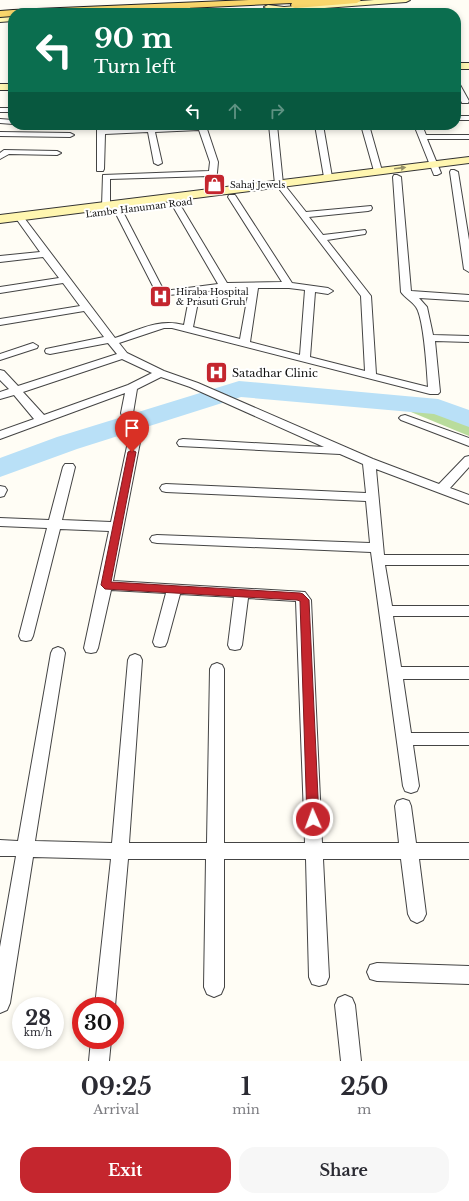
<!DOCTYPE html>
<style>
:root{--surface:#fff;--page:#f7f7f7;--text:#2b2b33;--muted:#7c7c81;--accent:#c4262e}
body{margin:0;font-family:"Libre Baskerville",serif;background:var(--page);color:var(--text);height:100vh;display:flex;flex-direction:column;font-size:15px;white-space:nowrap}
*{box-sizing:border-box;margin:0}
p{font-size:13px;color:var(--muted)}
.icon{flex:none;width:22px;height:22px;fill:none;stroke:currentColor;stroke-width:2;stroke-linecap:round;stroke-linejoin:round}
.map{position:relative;height:1061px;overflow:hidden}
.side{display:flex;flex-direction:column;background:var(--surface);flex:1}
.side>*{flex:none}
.guide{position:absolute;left:8px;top:8px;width:453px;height:122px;border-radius:16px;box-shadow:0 2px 6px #0003;background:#0b6e4f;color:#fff;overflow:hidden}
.speed{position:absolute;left:12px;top:997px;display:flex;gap:8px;font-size:20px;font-weight:700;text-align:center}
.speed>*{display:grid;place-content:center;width:52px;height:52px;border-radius:50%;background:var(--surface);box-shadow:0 2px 6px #0003;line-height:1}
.speed small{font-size:10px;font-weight:400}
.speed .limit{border:6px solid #d22;background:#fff;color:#111}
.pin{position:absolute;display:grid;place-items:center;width:34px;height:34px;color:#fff;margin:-41px -17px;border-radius:50% 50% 50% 0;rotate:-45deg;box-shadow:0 0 4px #0007}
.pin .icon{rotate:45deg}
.me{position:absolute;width:44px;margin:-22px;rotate:358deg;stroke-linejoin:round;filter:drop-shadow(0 0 3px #0008)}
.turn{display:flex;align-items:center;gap:14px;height:84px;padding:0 20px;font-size:18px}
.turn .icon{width:52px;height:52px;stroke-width:2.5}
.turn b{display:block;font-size:28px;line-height:34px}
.lanes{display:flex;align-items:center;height:38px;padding:0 20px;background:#0003;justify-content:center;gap:20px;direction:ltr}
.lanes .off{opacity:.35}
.eta{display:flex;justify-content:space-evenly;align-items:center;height:68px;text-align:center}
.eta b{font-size:24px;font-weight:700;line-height:28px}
.cta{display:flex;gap:8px;margin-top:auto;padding:8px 20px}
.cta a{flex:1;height:46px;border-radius:16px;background:var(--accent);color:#fff;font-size:16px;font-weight:700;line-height:46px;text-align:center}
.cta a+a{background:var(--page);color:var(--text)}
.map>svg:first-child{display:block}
.forest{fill:#b9dc9c}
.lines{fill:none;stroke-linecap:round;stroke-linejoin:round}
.river{fill:#b9e0f7;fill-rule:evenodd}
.street-casing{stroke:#444;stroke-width:2}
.secondary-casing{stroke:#333;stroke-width:2}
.primary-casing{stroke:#222;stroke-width:2}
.street{fill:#fff;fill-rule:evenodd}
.secondary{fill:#fff6b0;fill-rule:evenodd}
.primary{fill:#f9d66b;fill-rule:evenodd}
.oneway{fill:#948f68}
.route{fill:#c4262e;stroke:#7f191e}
.labels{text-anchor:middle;stroke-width:4;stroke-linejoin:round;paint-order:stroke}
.far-poi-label{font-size:9px;fill:#111;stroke:#fff;text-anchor:start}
.far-street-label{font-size:9px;fill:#111;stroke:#fff}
.poi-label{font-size:11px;fill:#111;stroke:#fff;text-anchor:start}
</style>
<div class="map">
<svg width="469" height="1061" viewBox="0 0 469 1061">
<rect width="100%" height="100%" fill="#fffdf5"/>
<path class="forest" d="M421,406L469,423V436L411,412Z"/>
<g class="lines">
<path class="river" d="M239,381L438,399L469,410V427L434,414L241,397L77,449L0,477V458L57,437Z"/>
<defs>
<path id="street" d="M456,81L459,83L469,101L468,103H462L461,101L456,90Z
M0,108H13V112H0Z
M456,116H469V120H456Z
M0,119L13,120V124L0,123Z
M97,125H105V130L201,125H256L252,127L207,129L218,162L215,194H209L208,192L209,176L110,179V206L106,209L102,206L103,175L209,171L210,162L199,130L155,132L162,163L158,165L154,163L148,132L105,134L104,169L103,171H97Z
M269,125H277L283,184L279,186L275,184Z
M315,125H323L332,177L331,179H328L324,177Z
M361,125H369L382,171L381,173H375L374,171Z
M414,125H422L426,135H469V139H427L441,173L437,175H434Z
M0,132L70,133L74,135L70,137L0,136Z
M4,150L57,151L61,153L57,155L9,154L0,159V153Z
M451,170H454L458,172L469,240V272L464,269L450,172Z
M394,175H397L401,177L411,291L469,295V301L419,298L427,307L433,335L469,336V342L435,341L440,392L438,394H430L172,328H164L119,343L127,353L164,371L198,383L373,459L439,484L465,457L469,456V467L450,488L469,495V504L376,469L384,555H469V565H385L392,606H469V616H393L401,667H469V679H403L411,733H469V745H413L419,786L417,791L411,793L405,791L403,786L371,552L157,543L152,542L150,539L152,536L157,535L370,543L366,501L166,492L162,491L160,488L162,485L166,484L366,493L363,464L340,454L179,446L177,443L179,440L183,439L324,447L190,387L161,377L137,389L133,413L141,437L113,581L305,592L311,600L322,843H399L395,806L397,801L403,799L409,801L411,806L416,843H469V859H419L426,914L423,920L417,923L411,920L408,914L401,859H323L329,977L326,984L319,986L312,984L309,977L306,859H224V987L221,994L214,997L207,994L204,987L206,859H128L115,1006H95L111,859L33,857L10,1003L7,1010L0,1013V947L16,856H0V840L18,841L51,653L53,649L58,647L63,649L65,653L35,841L112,843L128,660L130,656L135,654L140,656L142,660L129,843H207L210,669L212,665L217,663L222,665L224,669V843H305L296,601L248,598L242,645L240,649L235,650L230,649L228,645L234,597L180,594L167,642L165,646L160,647L155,646L153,642L166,593L111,590L98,648L96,652L91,653L86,652L84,648L109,531L60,529L33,636L31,640L26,641L21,640L19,636L47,528L0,526V518L49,520L63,467L65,464H73L75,467L62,520L111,522L129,437L121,413L125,393L0,439V431L34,419L14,395L0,399V392L9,389L0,380V370L4,371L18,386L117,354L108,343L50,354L46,353L45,351L46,349L104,337L84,311L0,325V319L80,306L63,283L0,293V287L59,278L43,257L0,262V256L40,252L15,217L16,215H22L115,338C139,330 158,318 184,325L190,293L158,296L114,210L115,208L118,207L122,210L164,291L218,284L171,203L175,200L179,203L227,283L282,282L228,197L229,195H235L292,283L328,288L333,291L328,294L315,292L310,357L365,371L361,296L280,190L281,188H287L306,212L371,206L372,208L371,210L368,211L309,217L323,235L365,230L366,232L365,234L327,240L371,296L376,374L428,387C427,372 424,318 416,307C412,301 405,298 401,292L393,177ZM258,288H289L305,290L300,355L250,342ZM224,289H249L240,339L193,327L200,292ZM122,359L152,373L128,385L44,415L23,392Z
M33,343L38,346L37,348L0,360V354Z
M405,415L469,438V446L401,420L399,418L401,416Z
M0,486L5,487L7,490L4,496L0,497Z
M377,963L469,966V984L377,981L370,979L367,972L370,965Z
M345,995L352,998L355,1005L361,1061H341L335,1005L338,998Z
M91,1040H111L109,1061H89Z"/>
<path id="secondary" d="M374,0H410L406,2L284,11L268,9L264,7L268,5L284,7Z
M187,4H190V8L174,11L92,13L96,11L174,7Z
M13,17V21L0,22V18Z
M456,63H469V69H456Z
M0,84H13V90H0Z
M469,157V163L0,223V215Z"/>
<path id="primary" d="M249,0H361L357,3L295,8L292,7L291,5L292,3L78,13H13V16L0,17V11L13,10Z"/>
</defs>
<use href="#street" class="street-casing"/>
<use href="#secondary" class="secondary-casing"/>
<use href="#primary" class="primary-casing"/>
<use href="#street" class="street"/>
<use href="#secondary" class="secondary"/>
<use href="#primary" class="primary"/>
</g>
<defs><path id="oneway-solid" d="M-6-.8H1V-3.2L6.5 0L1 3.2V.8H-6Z"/></defs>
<use class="oneway" href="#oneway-solid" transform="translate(400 168) rotate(-7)"/>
<path class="route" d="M132,450L136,452L111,582L300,593L303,594L309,600L319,819L317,823L313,824L309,823L307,819L300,601L297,600L105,589L101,585L128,452Z"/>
<defs>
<symbol id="shop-square" viewBox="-11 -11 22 22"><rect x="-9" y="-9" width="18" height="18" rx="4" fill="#c4262e" stroke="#fff"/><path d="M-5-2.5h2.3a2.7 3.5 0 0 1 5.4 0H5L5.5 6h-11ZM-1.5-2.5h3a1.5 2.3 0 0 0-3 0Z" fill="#fff"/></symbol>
<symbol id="hospital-square" viewBox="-11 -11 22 22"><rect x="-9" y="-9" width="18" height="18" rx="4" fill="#c4262e" stroke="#fff"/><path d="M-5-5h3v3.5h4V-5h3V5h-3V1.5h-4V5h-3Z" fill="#fff"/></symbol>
</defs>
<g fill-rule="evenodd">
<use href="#shop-square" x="202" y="172" width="25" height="25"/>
<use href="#hospital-square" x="148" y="284" width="25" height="25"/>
<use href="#hospital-square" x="204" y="360" width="25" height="25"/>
</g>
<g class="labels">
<g class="far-poi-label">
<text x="230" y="188">Sahaj Jewels</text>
<text x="176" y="295">Hiraba Hospital<tspan x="176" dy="10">&amp; Prasuti Gruh</tspan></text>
</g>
<g class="far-street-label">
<text transform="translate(139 208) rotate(-7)" y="3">Lambe Hanuman Road</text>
</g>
<g class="poi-label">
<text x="232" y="377">Satadhar Clinic</text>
</g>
</g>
</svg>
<div class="speed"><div>28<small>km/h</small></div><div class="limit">30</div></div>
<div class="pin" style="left:132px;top:452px;background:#d93025"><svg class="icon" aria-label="arrive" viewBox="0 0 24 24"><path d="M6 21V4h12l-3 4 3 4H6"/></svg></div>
<svg class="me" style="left:313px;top:819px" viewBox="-20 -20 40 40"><circle r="17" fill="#c4262e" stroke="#fff" stroke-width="3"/><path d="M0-11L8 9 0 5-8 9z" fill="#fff"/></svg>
<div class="guide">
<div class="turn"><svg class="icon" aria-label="left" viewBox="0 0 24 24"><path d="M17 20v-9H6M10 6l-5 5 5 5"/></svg><div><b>90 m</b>Turn left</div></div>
<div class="lanes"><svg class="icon" aria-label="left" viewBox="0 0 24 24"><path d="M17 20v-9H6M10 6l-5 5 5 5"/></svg><svg class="icon off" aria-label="ahead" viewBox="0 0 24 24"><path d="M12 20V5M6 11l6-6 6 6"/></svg><svg class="icon off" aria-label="right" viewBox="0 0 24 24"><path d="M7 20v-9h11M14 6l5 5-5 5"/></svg></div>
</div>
</div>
<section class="side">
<div class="eta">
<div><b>09:25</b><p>Arrival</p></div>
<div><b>1</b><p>min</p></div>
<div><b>250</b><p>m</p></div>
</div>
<div class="cta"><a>Exit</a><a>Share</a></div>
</section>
